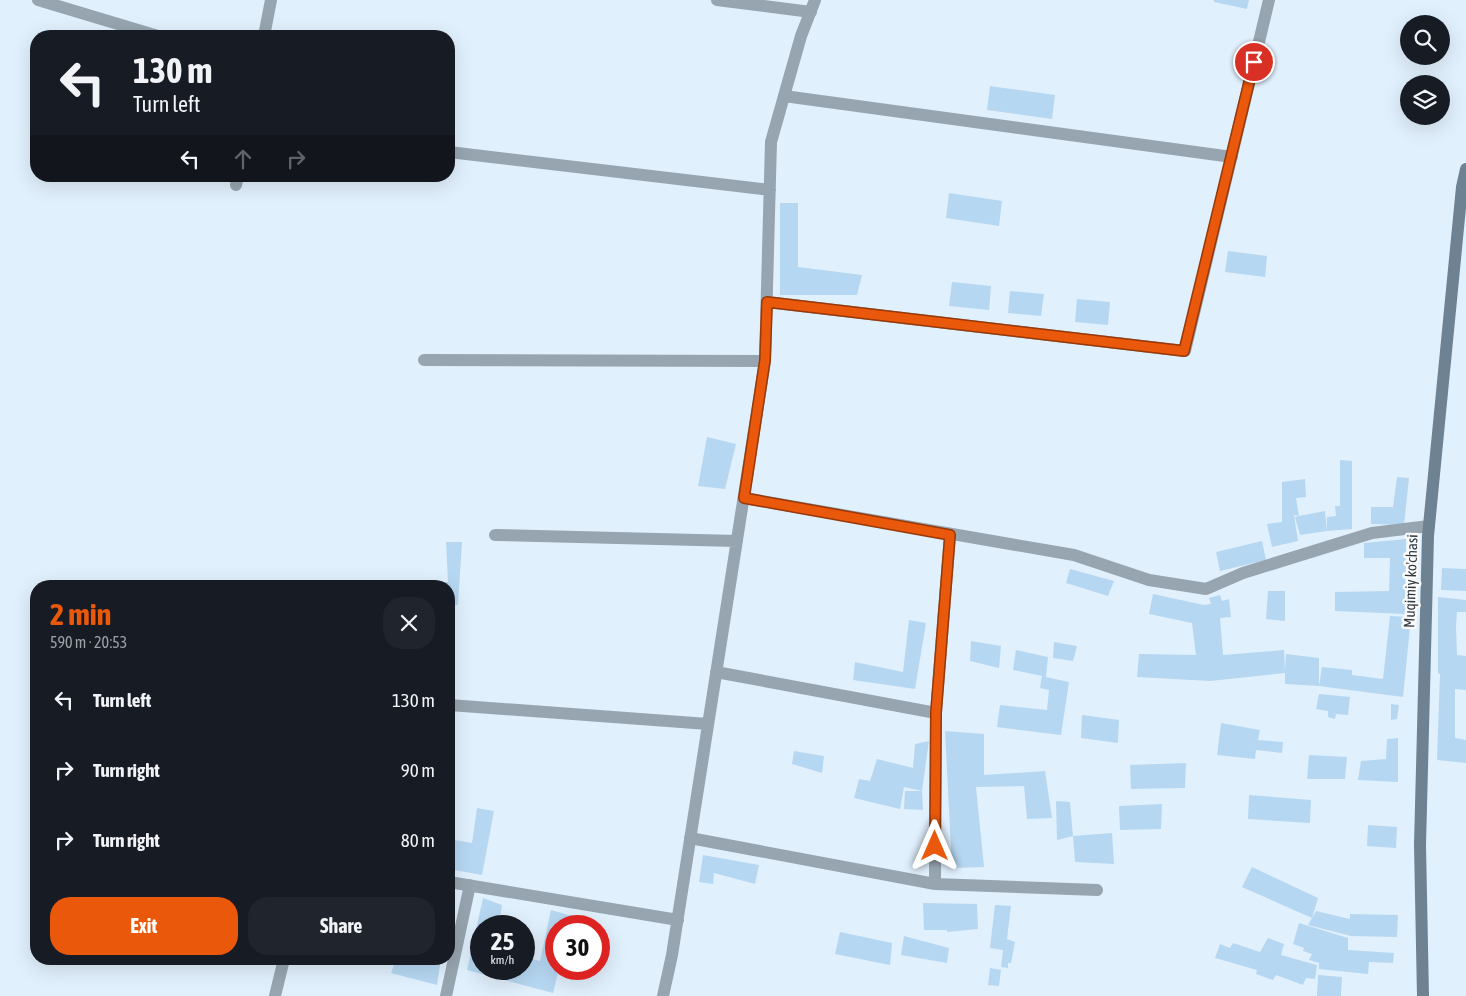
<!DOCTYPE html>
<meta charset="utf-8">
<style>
:root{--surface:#171b24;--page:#20242c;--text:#f1f3f6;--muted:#9ea1a6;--accent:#ea580c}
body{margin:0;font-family:"Asap Condensed",sans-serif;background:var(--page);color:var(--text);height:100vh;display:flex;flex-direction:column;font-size:19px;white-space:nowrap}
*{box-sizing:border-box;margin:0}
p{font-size:16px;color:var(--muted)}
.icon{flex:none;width:28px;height:28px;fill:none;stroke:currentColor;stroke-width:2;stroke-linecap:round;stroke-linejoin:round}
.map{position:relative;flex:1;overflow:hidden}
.sheet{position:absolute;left:30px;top:580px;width:425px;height:385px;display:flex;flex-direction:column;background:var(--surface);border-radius:20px;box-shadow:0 5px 20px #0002}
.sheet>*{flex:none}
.banner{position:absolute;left:30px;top:30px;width:425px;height:152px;border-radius:20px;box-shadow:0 5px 20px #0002;background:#171b24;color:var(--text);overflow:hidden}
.controls{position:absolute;left:1400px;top:15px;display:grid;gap:10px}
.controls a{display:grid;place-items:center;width:50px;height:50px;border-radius:50%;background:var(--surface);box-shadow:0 5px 20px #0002;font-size:25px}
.speed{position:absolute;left:470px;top:915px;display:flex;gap:10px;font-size:25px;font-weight:700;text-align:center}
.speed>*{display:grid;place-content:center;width:65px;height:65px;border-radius:50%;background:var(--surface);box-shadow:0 5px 20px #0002;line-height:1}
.speed small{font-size:12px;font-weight:400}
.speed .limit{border:8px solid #d22;background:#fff;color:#111}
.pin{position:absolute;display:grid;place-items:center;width:42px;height:42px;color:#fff;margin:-21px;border:2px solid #fff;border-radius:50%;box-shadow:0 1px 5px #0007}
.me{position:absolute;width:55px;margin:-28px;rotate:0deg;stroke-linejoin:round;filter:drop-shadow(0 0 4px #0008)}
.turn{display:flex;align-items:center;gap:18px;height:105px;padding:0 20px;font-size:22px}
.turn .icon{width:65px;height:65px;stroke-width:2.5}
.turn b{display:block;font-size:35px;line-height:42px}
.lanes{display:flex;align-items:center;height:48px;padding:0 20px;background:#0003;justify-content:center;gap:25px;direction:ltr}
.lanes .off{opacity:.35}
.round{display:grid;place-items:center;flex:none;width:52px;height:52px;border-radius:20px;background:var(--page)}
.summary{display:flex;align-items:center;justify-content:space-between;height:85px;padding:0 20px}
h1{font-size:30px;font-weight:700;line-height:38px;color:var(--accent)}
.action{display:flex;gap:10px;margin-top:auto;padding:10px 20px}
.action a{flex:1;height:58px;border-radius:20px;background:var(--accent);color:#fff;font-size:20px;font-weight:700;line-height:58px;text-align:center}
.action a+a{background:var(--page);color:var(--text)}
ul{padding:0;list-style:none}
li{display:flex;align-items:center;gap:15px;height:70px;padding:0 20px}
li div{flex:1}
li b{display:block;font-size:19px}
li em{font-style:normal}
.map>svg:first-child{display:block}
.building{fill:#b6d7f2}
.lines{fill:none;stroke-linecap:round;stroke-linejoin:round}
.street{stroke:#97a5b0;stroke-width:12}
.secondary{stroke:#6d8292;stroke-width:12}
.route-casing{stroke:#983908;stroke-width:12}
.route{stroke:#ea580c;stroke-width:9}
.labels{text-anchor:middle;stroke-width:5;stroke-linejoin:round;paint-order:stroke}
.street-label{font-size:15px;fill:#2f3941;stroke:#fbfbfb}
</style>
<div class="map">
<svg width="1466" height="996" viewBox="0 0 1466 996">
<rect width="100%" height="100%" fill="#e1f0fd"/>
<path class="building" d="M1214,0H1249L1247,9L1214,2Z
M990,86L1055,95L1052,119L987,110Z
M949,193L1002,201L999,226L946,218Z
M780,203H798V267L862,275L857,295H780Z
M1228,251L1267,256L1265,277L1225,272Z
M952,282L991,286L989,310L949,306Z
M1010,291L1044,294L1041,316L1008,313Z
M1077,299L1110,302L1108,325L1075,322Z
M707,437L736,444L725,489L698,486Z
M1340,460L1352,461V529L1327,531V517L1336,516L1335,506H1340Z
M1397,477L1409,478L1404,525L1371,524V507H1393Z
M1305,479L1306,497L1296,498L1299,516L1325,511L1327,531L1300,535L1295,517L1299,516L1294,515L1298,541L1272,547L1267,524L1282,522V482Z
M1406,539L1405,614L1335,611V592L1389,591L1390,558H1364V543Z
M1262,541L1266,560L1220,571L1216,552Z
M446,542H462L458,605H449V586H411V582H448Z
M1442,568L1466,569V591L1441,590Z
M1070,569L1114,581L1108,596L1066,583Z
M1268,591H1285V621L1266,619Z
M1153,594L1204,605L1211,604L1209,598L1220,595L1222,601L1229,599L1231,617L1220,618L1223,655L1284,650L1285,671L1286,654L1319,658V686L1285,684V673L1210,681L1137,677L1139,654L1196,655L1192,623L1149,614Z
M1438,597L1466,600V612H1457L1456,626L1457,655L1466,656V690L1455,689V738L1466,740V763L1437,760L1440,674L1438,673Z
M449,607H452L450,620H449Z
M1390,616L1411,617L1403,697L1319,686L1322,667L1352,670V675L1383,679Z
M909,620L926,623L915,689L853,680L855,662L903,672Z
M971,641L1001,646L999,668L970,661Z
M1054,642L1077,646L1073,661L1053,658Z
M1016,650L1048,657L1046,677L1069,682L1061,735L997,727L1000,705L1047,710L1049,690L1040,688L1042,676L1013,670Z
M1319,694L1350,697L1348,715L1336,714L1335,719L1328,717V711L1316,709Z
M1391,704L1399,705L1397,719L1391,720Z
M1082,715L1119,720L1118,743L1081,738Z
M1221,723L1260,730L1258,740L1283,742L1282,753L1256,750L1255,759L1217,755Z
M945,731L984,734V775L1045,771L1052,818L1027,819L1024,786L976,787L984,867L952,868Z
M1398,738V782L1358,780L1361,761L1386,759L1387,739Z
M929,741L922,791L904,787L900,809L854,798L859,779L870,781L877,759L913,768L915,744Z
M794,751L824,756L822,773L792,764Z
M1309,755L1347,757L1345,779H1307Z
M1186,763L1185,788L1131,789L1130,765Z
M905,791H922L923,810L904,809Z
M1249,795L1311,800L1310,823L1248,819Z
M1056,801L1070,802L1073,836L1112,833L1114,864L1075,862L1073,836L1057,840Z
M1162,804L1161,829L1120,830L1119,806Z
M477,808L494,811L482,875L449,869V839L472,843Z
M1368,825L1397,827L1396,848L1367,846Z
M703,855L759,865L755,884L714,873L713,884L699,882Z
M1252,867L1318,898L1312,918L1242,887Z
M483,898L502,905L499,926H481V969H524V957L540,961L551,910L572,916L569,926H556V969H559L553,993L467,970Z
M923,903L977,904L978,929L947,932V930H924Z
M995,905L1011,906L1007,939L1015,942L1011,963H1008V968L1001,967L1003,950L990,948Z
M1316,911L1350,919V914L1398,915L1397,937L1351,936L1308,925Z
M1299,923L1348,938V950L1394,953L1393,963L1369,962L1368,974L1319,969V963L1309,960L1312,954L1303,951L1304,948L1293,944Z
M840,932L892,943L890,965L835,954Z
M904,936L949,948L947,963L901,955Z
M1268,938L1284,944L1281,955L1317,965L1315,979L1306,978L1303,985L1276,975L1273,980L1256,974L1257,970L1215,958L1220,944L1230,948L1233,943L1260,952Z
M396,959H441L437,985L391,973Z
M990,968L1001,970L999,986L988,985Z
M1318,975L1342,977L1341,996H1317Z"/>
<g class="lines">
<path class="street" d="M38,0L158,36
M717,0L811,12
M264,36L271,0
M784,96L1232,157
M449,152L770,190
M236,185L238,176
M767,302L1185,351L1269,0
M424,360L765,361
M744,498L1074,555L1149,580L1206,589L1243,573L1372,533L1429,526
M495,535L737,541
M716,672L936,713
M449,705L708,724
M690,838L935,884L1097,890
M449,882L678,920
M935,884L936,713L950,535
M275,996L284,959
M446,996L470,885
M663,996L672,955L765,361L771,142L801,36L815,0"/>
<path class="secondary" d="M1423,996L1420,845L1428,536L1462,187L1466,169"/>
</g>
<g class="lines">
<defs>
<path id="route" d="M935,846L936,712L950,535L744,498L765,360L767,302L1184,351L1254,62"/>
</defs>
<use href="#route" class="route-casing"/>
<use href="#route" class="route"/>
</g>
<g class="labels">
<g class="street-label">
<text transform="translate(1411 581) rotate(-88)" y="5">Muqimiy ko'chasi</text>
</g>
</g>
</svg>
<div class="controls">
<a><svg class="icon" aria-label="search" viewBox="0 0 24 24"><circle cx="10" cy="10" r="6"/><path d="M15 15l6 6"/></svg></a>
<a><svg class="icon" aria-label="layers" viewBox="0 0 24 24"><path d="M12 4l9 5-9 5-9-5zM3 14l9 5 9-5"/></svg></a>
</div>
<div class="speed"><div>25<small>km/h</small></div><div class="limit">30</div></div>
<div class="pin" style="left:1254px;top:62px;background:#d93025"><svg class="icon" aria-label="arrive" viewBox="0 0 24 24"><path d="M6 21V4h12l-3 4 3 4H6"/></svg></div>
<svg class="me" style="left:935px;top:846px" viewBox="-20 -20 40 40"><path d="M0-17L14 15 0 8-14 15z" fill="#ea580c" stroke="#fff" stroke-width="4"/></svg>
<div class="banner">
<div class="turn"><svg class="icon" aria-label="left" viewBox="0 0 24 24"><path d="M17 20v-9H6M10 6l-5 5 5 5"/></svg><div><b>130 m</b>Turn left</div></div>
<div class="lanes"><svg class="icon" aria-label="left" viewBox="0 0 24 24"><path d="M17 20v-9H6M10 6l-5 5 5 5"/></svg><svg class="icon off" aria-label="ahead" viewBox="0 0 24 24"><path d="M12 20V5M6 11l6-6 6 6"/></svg><svg class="icon off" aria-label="right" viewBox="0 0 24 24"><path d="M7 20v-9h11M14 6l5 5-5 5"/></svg></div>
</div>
<section class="sheet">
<div class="summary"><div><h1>2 min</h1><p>590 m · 20:53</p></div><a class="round"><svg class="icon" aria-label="close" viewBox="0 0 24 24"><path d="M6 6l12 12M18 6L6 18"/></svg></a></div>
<ul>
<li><svg class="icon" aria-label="left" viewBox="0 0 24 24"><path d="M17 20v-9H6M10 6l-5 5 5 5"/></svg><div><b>Turn left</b></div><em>130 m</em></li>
<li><svg class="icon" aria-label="right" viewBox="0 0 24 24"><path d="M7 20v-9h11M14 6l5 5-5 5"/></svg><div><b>Turn right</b></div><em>90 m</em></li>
<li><svg class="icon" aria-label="right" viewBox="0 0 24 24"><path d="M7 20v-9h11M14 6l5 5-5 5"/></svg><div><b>Turn right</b></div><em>80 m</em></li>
</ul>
<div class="action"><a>Exit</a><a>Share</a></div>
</section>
</div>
